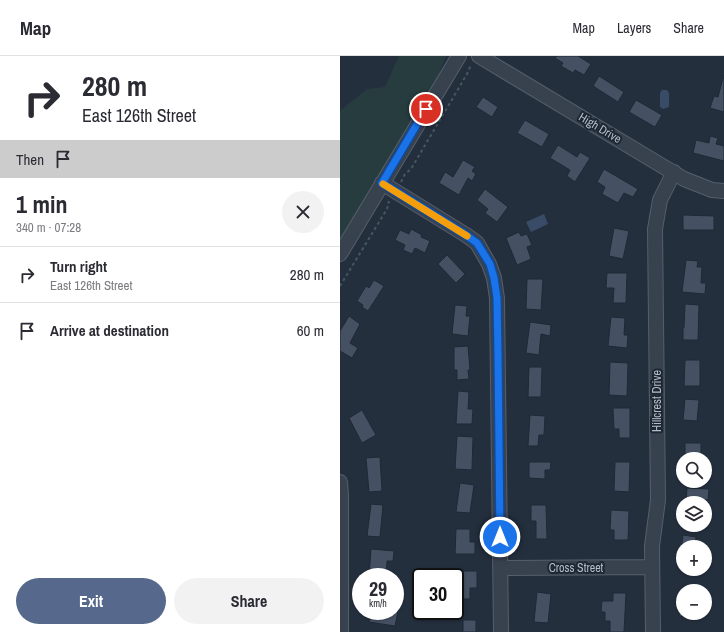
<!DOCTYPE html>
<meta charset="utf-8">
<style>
:root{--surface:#fff;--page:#f2f2f3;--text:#2b2b33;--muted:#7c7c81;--line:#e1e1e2;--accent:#56698c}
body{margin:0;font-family:"Archivo Narrow",sans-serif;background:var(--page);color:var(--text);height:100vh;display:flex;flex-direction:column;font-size:15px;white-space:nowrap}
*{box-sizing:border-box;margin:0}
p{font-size:13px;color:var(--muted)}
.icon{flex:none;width:22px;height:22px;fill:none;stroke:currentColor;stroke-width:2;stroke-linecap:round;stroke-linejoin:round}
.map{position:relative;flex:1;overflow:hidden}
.side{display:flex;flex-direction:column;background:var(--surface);width:340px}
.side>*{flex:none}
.hud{background:#fff;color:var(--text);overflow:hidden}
.controls{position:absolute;left:336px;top:396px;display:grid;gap:8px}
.controls a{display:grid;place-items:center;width:36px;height:36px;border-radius:50%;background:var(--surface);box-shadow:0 1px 3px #0004;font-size:20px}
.speed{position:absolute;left:12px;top:512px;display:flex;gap:8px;font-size:20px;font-weight:700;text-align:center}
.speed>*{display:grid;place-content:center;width:52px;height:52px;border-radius:50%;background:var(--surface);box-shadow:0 1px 3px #0004;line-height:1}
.speed small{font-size:10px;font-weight:400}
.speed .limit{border:2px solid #111;border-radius:6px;background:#fff;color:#111}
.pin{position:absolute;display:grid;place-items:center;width:34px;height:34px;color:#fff;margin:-17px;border:2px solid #fff;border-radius:50%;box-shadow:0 1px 4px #0007}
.me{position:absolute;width:44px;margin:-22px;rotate:0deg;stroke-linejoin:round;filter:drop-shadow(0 0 3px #0008)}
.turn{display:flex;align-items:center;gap:14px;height:84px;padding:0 16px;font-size:18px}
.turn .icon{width:52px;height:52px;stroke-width:2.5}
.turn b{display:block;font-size:28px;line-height:34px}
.then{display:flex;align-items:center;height:38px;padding:0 16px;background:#0003;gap:8px;font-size:15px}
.round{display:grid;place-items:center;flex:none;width:42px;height:42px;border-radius:21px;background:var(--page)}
.summary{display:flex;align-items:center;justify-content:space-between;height:68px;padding:0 16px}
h1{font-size:24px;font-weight:800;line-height:30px}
.button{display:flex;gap:8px;margin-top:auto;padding:8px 16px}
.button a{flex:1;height:46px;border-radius:24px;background:var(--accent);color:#fff;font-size:16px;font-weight:800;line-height:46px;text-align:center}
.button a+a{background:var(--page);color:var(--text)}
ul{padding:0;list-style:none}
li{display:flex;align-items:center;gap:12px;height:56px;padding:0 16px;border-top:1px solid var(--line)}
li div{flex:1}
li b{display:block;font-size:15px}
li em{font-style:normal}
header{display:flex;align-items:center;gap:24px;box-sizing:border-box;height:56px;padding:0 20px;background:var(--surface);border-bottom:1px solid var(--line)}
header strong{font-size:19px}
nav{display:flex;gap:22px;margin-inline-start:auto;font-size:14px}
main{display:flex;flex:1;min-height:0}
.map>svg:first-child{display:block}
.green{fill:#263c3f}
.water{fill:#394c67}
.building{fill:#455162;stroke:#1f2835}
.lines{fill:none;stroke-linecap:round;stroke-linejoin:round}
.minor-casing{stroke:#565f6c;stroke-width:16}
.path{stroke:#44595c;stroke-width:2;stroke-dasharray:3 3;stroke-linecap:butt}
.minor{stroke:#38414e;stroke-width:14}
.route-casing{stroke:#114b97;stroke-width:10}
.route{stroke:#1a73e8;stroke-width:7}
.slow{stroke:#f59e0b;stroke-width:7}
.labels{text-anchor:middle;stroke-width:4;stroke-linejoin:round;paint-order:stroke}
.street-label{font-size:12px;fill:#b4bcc9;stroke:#1d2633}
</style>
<header>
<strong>Map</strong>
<nav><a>Map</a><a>Layers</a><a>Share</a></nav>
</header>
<main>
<section class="side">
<div class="hud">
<div class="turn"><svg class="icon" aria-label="right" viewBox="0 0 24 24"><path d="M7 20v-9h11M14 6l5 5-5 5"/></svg><div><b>280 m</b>East 126th Street</div></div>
<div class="then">Then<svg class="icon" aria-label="arrive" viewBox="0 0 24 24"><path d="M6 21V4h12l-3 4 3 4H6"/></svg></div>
</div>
<div class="summary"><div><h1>1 min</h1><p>340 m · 07:28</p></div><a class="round"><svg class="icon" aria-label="close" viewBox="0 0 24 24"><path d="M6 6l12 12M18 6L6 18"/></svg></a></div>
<ul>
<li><svg class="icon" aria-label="right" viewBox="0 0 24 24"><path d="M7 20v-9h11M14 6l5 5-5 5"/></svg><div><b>Turn right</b><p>East 126th Street</p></div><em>280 m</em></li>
<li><svg class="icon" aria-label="arrive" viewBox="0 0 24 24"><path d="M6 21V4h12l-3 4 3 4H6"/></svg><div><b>Arrive at destination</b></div><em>60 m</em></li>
</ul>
<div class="button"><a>Exit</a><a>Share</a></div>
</section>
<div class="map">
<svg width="384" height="576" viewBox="0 0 384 576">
<rect width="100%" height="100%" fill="#242f3e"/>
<path class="green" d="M59,0H106L92,35L0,183V55L27,33L45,31Z"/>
<path class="water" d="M322,34H327L329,37V51L323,53L320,51V37Z
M204,158L208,168L191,176L186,166Z"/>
<path class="building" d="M217,0H238L251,8L244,19L235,14L233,17L221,10L223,7L215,2Z
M259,20L284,36L278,46L253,30Z
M383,22H384V56L370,52L374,40L378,41Z
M143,41L158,51L152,61L136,51Z
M296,44L322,59L315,71L289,56Z
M185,64L209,78L202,91L177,77Z
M370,80L378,82L376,88L384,90V105L353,97L356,84L369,87Z
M218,89L237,101L240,96L250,102L235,126L227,120L230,114L210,102Z
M123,104L135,111L132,115L136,118L132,125L128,122L119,139L99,127L105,116L113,121Z
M264,113L298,133L293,141L284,137L278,147L262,138L265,131L257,126Z
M145,133L168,151L157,166L145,157L148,153L137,144Z
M343,159L374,160V174H343Z
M274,172L289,175L283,203L269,200Z
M71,173L82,179L81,181L90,185L85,197L75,192L72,198L63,194L65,189L55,184L60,174L69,178Z
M179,176L181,180L187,178L192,189L187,191L191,203L177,209L166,182Z
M107,199L125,218L116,227L98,208Z
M346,204L358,205L357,211H362L361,227H366L365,238L342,236Z
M267,217H287L286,247H273L274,232H266Z
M187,223H203L201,254L186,253Z
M34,224L44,230L28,255L22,251L23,249L17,245L26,230L29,232Z
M345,248L359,249L358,284H343V272H344Z
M115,249L127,250L126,260H130L128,280L112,278Z
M9,260L20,268L10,287L18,292L12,302L0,295V275Z
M271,261L285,262L284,279H288L287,292L268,290Z
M190,266L211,269L210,280L201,278L199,299L186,297Z
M128,290L130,314H128L129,323L117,324V314H114V291Z
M345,304H360V330H344Z
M270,306L288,307L287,340L269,339Z
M189,311H202L201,341H188Z
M118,335L129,336L128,353H133L132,368H116Z
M345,343L359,344L357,365L343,364Z
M273,352H290V382H279V373H274Z
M22,354L36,379L22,387L9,362Z
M190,359L205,360L204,379H199L198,390H188Z
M117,380L133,381L132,414L115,413Z
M345,387H361V403H345Z
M40,401L42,435L29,436L26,402Z
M189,406H211L210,414H205V423L189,422Z
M275,406H290L289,436L274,435Z
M120,427L134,429L130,457L116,456Z
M347,432L369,433L368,444H365V451V447H346Z
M31,448L43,449L40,481L27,480Z
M191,449H206L207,483H196V465H191Z
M271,454L289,455L288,484H274V474H270Z
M116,473H130V486H135V498H115Z
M343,479L356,481L355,491H343V509L339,508Z
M31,493L54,495L53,505H47L46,521H29Z
M120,515H137V532H130V543H119Z
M345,532L358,533V535H345Z
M197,536L211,538L208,567L194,566Z
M273,537H286L284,576H270V565H265V556H261L262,545H273Z
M340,544H343V557H357V561L339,560Z
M34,555L58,556L55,570L29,566L31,556Z
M123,564H136V576H123Z"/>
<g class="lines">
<defs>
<path id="minor" d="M139,0L344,123L372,134L384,135
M42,127L126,179L137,187L149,208L154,222L157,242L161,576
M0,198L119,0
M0,426L1,440V576
M160,512L312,511
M313,576L312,490L318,444L315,173L320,144L334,116"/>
</defs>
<use href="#minor" class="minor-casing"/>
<path class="path" d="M61,126L65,118L71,113L127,18L131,9
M0,230L47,153L49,145"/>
<use href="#minor" class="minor"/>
</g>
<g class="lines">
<defs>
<path id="route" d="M86,53L42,127L126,179L137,187L150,208L154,222L157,242L158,299L160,481"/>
</defs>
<use href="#route" class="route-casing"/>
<use href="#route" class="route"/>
<path class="slow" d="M43,128L127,180"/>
</g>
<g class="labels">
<g class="street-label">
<text transform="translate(260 72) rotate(31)" y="4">High Drive</text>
<text transform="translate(317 345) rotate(-90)" y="4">Hillcrest Drive</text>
<text x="236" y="516">Cross Street</text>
</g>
</g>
</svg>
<div class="controls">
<a><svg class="icon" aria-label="search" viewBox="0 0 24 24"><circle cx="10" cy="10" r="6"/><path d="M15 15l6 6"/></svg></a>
<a><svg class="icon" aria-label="layers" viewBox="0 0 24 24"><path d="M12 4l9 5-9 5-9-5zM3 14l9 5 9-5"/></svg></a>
<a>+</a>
<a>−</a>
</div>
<div class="speed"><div>29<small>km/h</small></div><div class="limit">30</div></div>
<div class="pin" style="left:86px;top:53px;background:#d93025"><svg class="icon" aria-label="arrive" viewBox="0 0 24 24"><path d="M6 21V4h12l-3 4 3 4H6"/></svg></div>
<svg class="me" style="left:160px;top:481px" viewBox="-20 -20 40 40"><circle r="17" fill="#1a73e8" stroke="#fff" stroke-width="3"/><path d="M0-11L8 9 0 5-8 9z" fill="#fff"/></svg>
</div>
</main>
